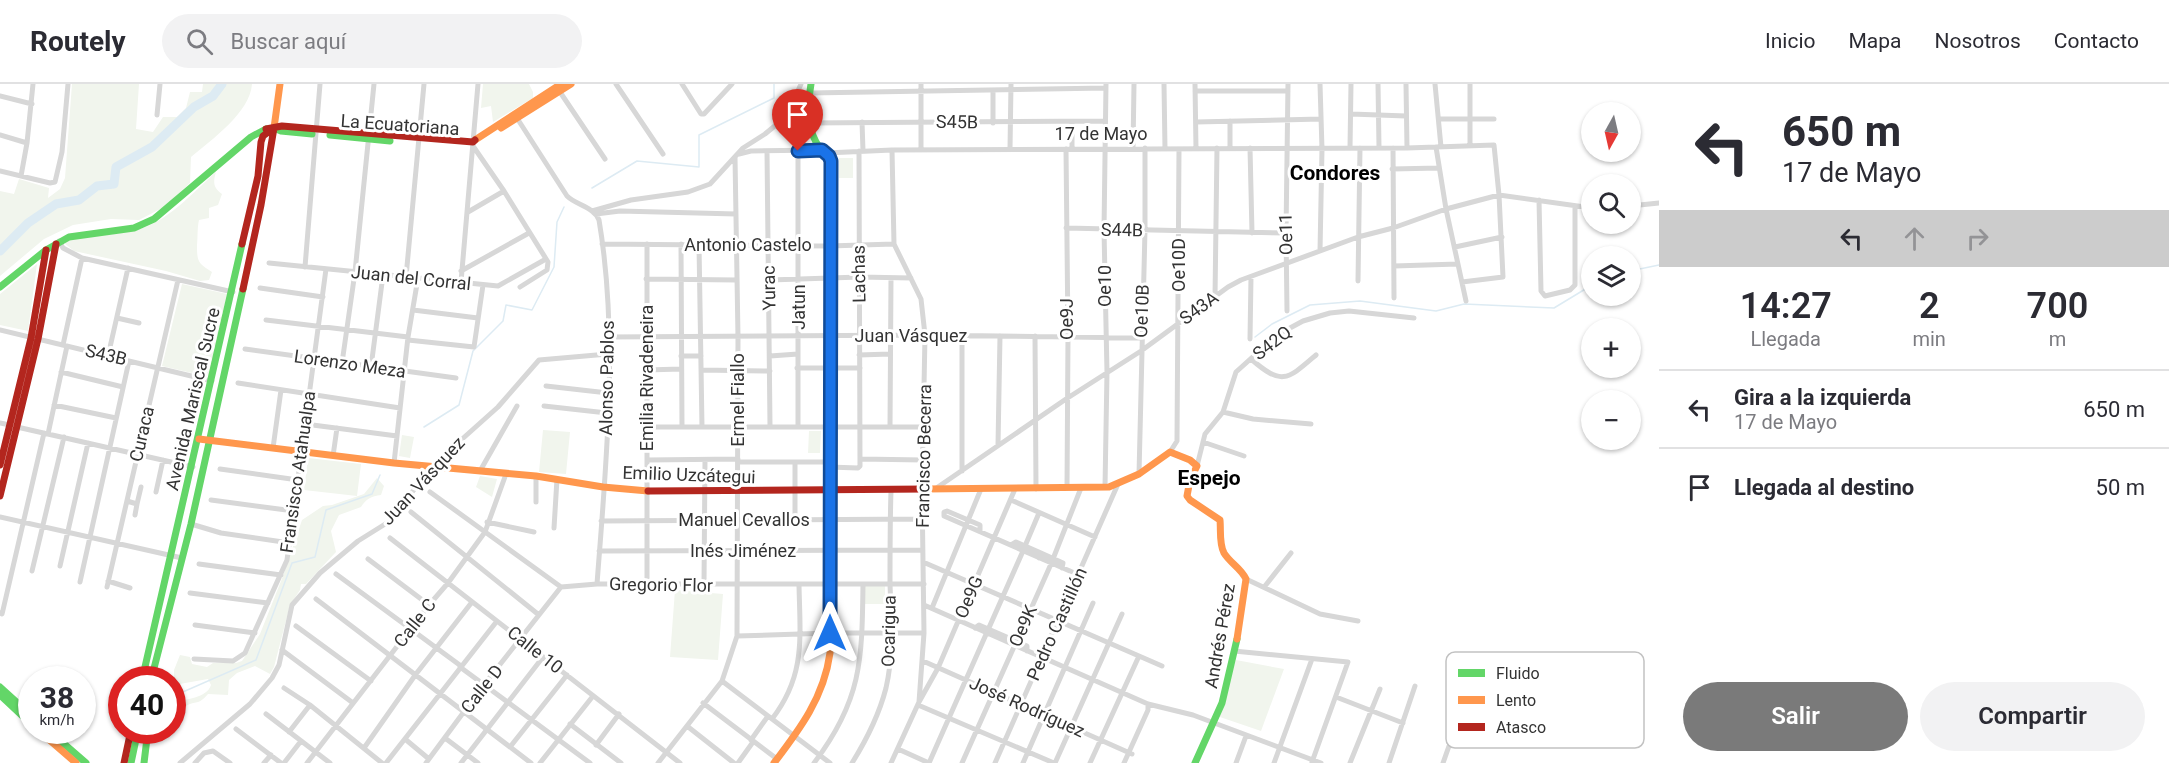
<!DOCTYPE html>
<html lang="es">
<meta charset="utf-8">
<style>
:root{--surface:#fff;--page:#f2f2f3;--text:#2b2b33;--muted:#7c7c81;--line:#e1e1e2;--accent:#7a7a7a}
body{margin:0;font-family:Roboto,sans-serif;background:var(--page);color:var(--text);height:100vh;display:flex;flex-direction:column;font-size:22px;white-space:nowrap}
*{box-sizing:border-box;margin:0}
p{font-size:20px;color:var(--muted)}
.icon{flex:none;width:33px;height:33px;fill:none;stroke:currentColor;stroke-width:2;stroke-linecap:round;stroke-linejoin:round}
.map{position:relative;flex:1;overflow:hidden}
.details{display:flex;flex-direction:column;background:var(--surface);width:510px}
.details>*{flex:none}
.banner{background:#fff;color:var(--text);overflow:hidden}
.needle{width:39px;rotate:188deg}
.fabs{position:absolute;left:1581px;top:18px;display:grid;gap:12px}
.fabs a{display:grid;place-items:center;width:60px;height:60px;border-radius:50%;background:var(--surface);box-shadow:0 2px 4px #0004;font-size:30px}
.speed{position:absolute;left:18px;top:582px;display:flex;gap:12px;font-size:30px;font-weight:700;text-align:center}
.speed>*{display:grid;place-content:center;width:78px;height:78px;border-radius:50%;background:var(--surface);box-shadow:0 2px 4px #0004;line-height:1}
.speed small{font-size:15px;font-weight:400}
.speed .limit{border:9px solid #d22;background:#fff;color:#111}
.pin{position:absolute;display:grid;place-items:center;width:51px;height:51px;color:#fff;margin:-62px -26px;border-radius:50% 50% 50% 0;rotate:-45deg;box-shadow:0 0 6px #0007}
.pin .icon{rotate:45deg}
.me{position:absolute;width:66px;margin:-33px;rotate:0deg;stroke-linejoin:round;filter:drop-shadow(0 0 4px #0008)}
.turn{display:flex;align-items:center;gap:21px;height:126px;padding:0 24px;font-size:27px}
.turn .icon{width:78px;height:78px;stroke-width:2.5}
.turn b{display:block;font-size:42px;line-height:51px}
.lanes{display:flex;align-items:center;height:57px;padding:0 24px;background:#0003;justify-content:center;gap:30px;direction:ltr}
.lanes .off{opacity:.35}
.eta{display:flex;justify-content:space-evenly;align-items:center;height:102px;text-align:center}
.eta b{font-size:36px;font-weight:600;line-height:42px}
.cta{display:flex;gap:12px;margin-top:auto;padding:12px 24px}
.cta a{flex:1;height:69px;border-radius:36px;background:var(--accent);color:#fff;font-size:24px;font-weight:600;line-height:69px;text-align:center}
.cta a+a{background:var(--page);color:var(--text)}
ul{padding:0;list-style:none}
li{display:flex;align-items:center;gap:18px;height:78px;padding:0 24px;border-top:2px solid var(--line)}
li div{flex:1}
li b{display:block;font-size:22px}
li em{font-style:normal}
header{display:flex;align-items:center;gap:36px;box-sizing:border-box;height:84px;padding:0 30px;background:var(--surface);border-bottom:2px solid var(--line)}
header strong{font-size:28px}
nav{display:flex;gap:33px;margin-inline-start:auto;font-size:21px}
.search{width:420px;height:54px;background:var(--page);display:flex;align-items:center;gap:15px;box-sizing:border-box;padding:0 21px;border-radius:33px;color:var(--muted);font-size:22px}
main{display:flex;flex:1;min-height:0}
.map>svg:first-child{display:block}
.green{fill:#f1f5ed}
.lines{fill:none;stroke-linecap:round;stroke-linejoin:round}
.stream{stroke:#ddebf3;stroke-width:1.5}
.river{stroke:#ddebf3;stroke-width:9}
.street{stroke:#d7d7d7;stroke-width:5}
.fast{stroke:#63d668;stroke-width:7}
.slow{stroke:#ff974d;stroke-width:7}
.jam{stroke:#b3261e;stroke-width:7}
.route-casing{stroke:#114b97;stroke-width:15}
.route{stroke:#1a73e8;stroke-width:10}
.labels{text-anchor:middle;stroke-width:6;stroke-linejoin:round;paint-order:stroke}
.street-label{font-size:18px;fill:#333;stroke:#fff}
.quarter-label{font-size:21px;font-weight:bold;fill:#000;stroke:#fff}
.key{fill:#fff;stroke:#c2c2c2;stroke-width:1.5}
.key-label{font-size:16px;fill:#333}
</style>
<header>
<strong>Routely</strong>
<div class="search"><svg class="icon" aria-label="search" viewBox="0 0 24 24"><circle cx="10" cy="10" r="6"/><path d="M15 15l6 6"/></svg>Buscar aquí</div>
<nav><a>Inicio</a><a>Mapa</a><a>Nosotros</a><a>Contacto</a></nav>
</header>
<main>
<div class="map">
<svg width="1659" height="679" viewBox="0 0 1659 679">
<rect width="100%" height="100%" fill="#fff"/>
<path class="green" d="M72,0H139L136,45L153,48L163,33H177L186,24L190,8H202L203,0H252C250,29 211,56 191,73L190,99L164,123L139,136L111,135L73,141L44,155L0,192V107L14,110L19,95L49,104L48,114L60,105L65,94Z
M483,0H529L533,8V14L493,38L491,22L481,24Z
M839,74H853V94H839Z
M216,88C213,98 213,104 222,110L218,121L209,124V134L199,136C197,145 198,152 197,161C197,178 198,179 212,188L209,196L200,197L166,187L74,167L64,159L70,155C92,152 115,151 136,146C167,139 193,108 216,88Z
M37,180L28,247L0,241V210Z
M182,200L227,210L209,293L162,282Z
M543,346L570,348L566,390L539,388Z
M809,347H821L820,369H808Z
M402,351L414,353L410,374L399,372Z
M308,374L361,380L357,412L304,406Z
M480,392L497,395L492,413L476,403Z
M377,394L384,402L381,411C371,412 366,415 361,423L339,431L331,447L336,468L306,500H301L300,506L290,521L274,583L270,590L255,582L237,589L229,596L228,611L208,610C198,622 196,616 186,622C178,627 177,637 173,644V617C185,616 207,614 211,601L208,595L174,601V586L180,571L190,573L192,580L207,583L213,579H236L242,577L260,550L283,492L302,436L323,422L332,421L364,410Z
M861,502H885V520H861Z
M675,506L723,510L718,576L670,573Z
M1236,576L1284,585L1261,647L1217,632Z
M151,647H171C165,655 159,657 149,656Z"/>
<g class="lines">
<path class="stream" d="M592,104L637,77L699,83V51L774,14V0
M1630,187L1659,181
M1255,253L1272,240L1310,221L1360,217L1436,227L1464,220L1554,224L1592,201
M424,343L459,321L473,267L503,237L506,221L532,226L554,183L557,138L564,123
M172,617L176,611L256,576L292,479L315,473L326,426L372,410L380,391"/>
<path class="river" d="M0,167L28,139L56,120L79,116L97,102L114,100L116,83L152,63L194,23L213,12L222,0"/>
<path class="street" d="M616,0L663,70
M682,0L701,30H704L732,0
M1164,0L1165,65
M1195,0L1196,65
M1320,0L1322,65L1320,167
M1378,0L1379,63
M1406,0L1407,64
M1435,0L1441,63
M993,6V39
M1195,7H1288
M560,8L605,75
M810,9L1106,4
M0,12L32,20
M1351,30L1406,32
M157,31L160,0
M515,31L567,112C576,121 594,123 599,136C619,254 606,381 597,500
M1439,35H1494
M862,38L863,67
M1196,38L1321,35
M809,39L1105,37
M0,51L27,59
M473,62L504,107L548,178L547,186L520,203
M1470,62V0
M1436,63L1446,125L1466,217
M1230,64V37
M1250,64L1252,149
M1350,64L1351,0
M1393,64L1394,214
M1010,65L1011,0
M1066,65L1068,252L1067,404
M1072,65V38
M1133,65L1134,0
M921,66V0
M767,67L770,342
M826,69L892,66L1407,64L1494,61L1499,111L1503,193L1462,198
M739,70L751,67L822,66
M1392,85L1439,84
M0,87L50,99L55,98L62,68L68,0
M21,92L27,59L33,0
M1539,116L1541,207L1545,212L1570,206L1575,201V122
M1630,122L1659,119
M592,127L631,116L688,108L710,100L743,64L765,50L782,36L790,25L801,0
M468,128L504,107
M596,130L620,127L736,130
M1066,144L1286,149
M59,157L63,164L82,174L233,208
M602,160L829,162L894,160
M647,160V501
M681,160L682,343
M699,161L702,343
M1455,163L1502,153
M269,179L498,202L546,175
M1394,182L1458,180
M305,183L320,0
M461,187L529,149
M406,193L424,0
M646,195L737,196
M770,196L860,193L911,194
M1358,197L1360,64
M461,198L478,0
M260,204L323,213
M1215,213L1217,64
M413,226L478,234
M1287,227L1286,149L1288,0
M117,234L139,239
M266,236L408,253
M0,246L212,297
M962,251V387
M1035,252L1036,405
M608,253L925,251L1141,254
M1250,255L1251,193
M408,256L474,263L483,201
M63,261L82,174
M245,265L456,294
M859,271L890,270
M108,272L128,184
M681,272H701
M770,272L798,270
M1251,275C1282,302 1287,296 1316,271
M342,279L355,188L374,0
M371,283L383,191
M797,284H860
M646,286L681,285
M701,286L770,287
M61,288L123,303
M238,299L400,324
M546,302L608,309
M54,321L116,334
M544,322L607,329
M1223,328L1253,335L1311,340
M0,339L10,341
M305,340L397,352
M798,342V67
M17,343L193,383
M646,343H924
M890,343L891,194
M48,350L67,262
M1203,358L1244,372
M998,361L1000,252
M273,364L281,306
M1170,368L1177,357L1179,65
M333,372L337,344
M860,375L923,376
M647,376L738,375
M738,378H829
M394,379L408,253L418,194
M1197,382L1205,350L1223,328L1236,288L1277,251L1303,237L1330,229L1349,227L1414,234
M829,383L858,384L860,382L859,67
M220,385L298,396
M480,387L517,322
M1139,390L1145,146V64
M536,392V418
M1105,403L1107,288L1104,146L1106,0
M935,405L1066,315L1141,267L1228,203L1241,196L1358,153L1393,144L1446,125L1499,111L1592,124
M156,408L163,376
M430,408L561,503L597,500H924
M211,416L294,427
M1011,416L1095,453
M127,417L137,420L141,403
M411,428L539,531
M135,431L137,420
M0,433L182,474
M795,436V378
M601,437L923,435
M487,438L534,448
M191,440L221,449L290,459
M554,444L557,395
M980,447V441L947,427L944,428V432L1079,491
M390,454L680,679
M1011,461L1016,458L1041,469L1039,474
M1025,462L1039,429
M599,467L923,466
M1041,469L1063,479L1062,484
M368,475L429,521
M923,478L1162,582
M199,480L281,491
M60,482L88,359
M32,487L64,353
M336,490L461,582
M1246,495L1320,530L1358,537
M108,497L130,504
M80,498L129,277
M704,501L705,376
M1265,502L1291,469
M107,503L178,196
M190,509L268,519
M316,515L531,679
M924,521L1148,620L1193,631L1321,679
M932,524L981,405
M0,529L2,530L3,526L44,349
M195,541L255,549
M296,542L371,597
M975,544L979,541L1027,562V567
M737,552L830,549H924
M282,566L353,619
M1234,567L1348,578L1312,678
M194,575L233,577L245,569L287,476L326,185
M923,577L1132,670
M460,583L590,679
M722,597L830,679
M284,604L310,621L382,679
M1336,613L1403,639
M919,618L938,584L1015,405
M703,619L777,675
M918,621L1054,679
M266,630L330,679
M772,635C806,591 800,553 799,501
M570,640L621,679
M687,642L734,679
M236,645L281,679
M289,648L310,621
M445,654L478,679
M405,655L429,675
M751,656L768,632
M596,661L619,630
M510,663L567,591
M364,664L416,590L472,518
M898,665L929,679
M180,679L250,620L272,594L279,581L292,521L320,489L358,457L390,437L432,382L498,323L539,276L608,270
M195,679L204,669L213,667L230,679
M264,679L271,671
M284,679L301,657
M307,679L429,521L448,499L485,448L506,390
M386,679L497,537
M426,679L483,602L561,503
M461,679L543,573
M540,679L593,612
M658,679L722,597L737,552L738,253L735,73
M738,679L753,658
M814,679C862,616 862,576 863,500
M852,679C867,655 879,631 886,604C894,570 891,533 890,499C890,468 890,437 891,407
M891,679L919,618L924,549L922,406L925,251L921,215L894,160L892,66
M929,679L1023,467
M962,679L1051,480L1081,404
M995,679L1118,400
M1023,679L1093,519
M1055,679L1122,530
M1090,679L1139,572
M1124,679L1148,626V620
M1236,679L1246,652
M1274,679L1312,575
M1350,679L1380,605
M1389,679L1415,602
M1443,679L1449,662"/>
<path class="fast" d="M811,0C808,19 806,40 816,58C820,65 827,70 831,77L830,340
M274,44L281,47L312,50
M330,51L390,57
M0,203L46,166L69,153L134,144L154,135L251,53L266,45
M142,596L242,160
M151,596L191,440L243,205
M0,603L32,632
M0,611L32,641
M48,646L86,679
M131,679L138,646
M144,679L148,646
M1195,679L1222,619L1237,555"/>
<path class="slow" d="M274,44L280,0
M501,44L571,0
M475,56L561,0
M199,355L394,379L536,392L603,403L648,407
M926,405L1109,403L1139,390L1170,368L1190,376L1197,382L1190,396L1187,412L1190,416L1220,436C1221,447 1219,460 1224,469C1230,479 1241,484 1246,495L1237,555
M38,646L76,679
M774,679C800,645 824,613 830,569V340"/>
<path class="jam" d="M266,45L282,42L473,58L475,56
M242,160L258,92L261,58L263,52L274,44
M243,205L261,121L274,44
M0,381L31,254L46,166
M648,407L926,405
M0,412L38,255L56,160
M124,679L131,646"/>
</g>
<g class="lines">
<defs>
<path id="route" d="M798,67L822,66L829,72L831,77L830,549"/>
</defs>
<use href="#route" class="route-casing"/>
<use href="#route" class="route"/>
</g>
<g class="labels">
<g class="street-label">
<text transform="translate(957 38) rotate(1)" y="6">S45B</text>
<text transform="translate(400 41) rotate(4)" y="6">La Ecuatoriana</text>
<text x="1101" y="56">17 de Mayo</text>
<text transform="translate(1122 146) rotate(1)" y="6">S44B</text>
<text transform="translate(1286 150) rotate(-91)" y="6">Oe11</text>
<text x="748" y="167">Antonio Castelo</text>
<text transform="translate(1179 181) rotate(-90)" y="6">Oe10D</text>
<text transform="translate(859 190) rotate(-91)" y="6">Lachas</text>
<text transform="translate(411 194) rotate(6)" y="6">Juan del Corral</text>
<text transform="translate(1105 202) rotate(-90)" y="6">Oe10</text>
<text transform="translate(769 204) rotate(-91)" y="6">Yurac</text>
<text transform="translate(799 223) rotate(-90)" y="6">Jatun</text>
<text transform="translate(1199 224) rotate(-36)" y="6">S43A</text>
<text transform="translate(1142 227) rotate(-88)" y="6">Oe10B</text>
<text transform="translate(1067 235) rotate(-90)" y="6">Oe9J</text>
<text x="911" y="258">Juan Vásquez</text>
<text transform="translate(1272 259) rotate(-38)" y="6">S42Q</text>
<text transform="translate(106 271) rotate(13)" y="6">S43B</text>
<text transform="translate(350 280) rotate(8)" y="6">Lorenzo Meza</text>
<text transform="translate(607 294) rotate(-89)" y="6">Alonso Pablos</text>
<text transform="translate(647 294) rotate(-90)" y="6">Emilia Rivadeneira</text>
<text transform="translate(193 315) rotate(-77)" y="6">Avenida Mariscal Sucre</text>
<text transform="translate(738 316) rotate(-90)" y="6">Ermel Fiallo</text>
<text transform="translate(142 350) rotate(-77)" y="6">Curaca</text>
<text transform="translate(924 372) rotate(-89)" y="6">Francisco Becerra</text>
<text transform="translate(298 388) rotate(-82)" y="6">Fransisco Atahualpa</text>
<text transform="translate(689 391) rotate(2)" y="6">Emilio Uzcátegui</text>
<text transform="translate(423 397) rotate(-47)" y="6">Juan Vásquez</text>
<text x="744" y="442">Manuel Cevallos</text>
<text x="743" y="473">Inés Jiménez</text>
<text transform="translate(661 501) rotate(1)" y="6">Gregorio Flor</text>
<text transform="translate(969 513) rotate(-67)" y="6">Oe9G</text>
<text transform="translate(415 539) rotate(-52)" y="6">Calle C</text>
<text transform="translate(1057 540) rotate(-66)" y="6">Pedro Castillón</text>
<text transform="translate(1023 542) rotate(-66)" y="6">Oe9K</text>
<text transform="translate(889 547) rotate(-89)" y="6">Ocarigua</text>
<text transform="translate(1220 552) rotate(-80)" y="6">Andrés Pérez</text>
<text transform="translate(535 566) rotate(38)" y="6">Calle 10</text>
<text transform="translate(482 605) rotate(-52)" y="6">Calle D</text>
<text transform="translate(1027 623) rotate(24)" y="6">José Rodríguez</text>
</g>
<g class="quarter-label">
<text x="1335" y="96">Condores</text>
<text x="1209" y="401">Espejo</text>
</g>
</g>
<rect x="1446" y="568" width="198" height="96" rx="9" class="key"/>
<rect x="1458" y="585" width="27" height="8" fill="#63d668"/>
<rect x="1458" y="612" width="27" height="8" fill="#ff974d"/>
<rect x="1458" y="639" width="27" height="8" fill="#b3261e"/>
<g class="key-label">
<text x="1496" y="595">Fluido</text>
<text x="1496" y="622">Lento</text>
<text x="1496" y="649">Atasco</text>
</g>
</svg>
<div class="fabs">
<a><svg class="needle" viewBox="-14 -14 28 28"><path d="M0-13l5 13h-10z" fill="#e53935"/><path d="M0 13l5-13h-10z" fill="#7c7c81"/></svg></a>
<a><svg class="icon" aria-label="search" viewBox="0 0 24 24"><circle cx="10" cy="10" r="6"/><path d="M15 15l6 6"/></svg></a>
<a><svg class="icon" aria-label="layers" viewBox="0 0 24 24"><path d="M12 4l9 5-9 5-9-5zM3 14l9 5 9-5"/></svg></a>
<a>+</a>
<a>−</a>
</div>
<div class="speed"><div>38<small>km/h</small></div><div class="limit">40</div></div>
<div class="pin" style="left:798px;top:67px;background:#d93025"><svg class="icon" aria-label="arrive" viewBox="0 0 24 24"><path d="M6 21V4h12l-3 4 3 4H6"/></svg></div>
<svg class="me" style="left:830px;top:549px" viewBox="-20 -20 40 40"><path d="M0-17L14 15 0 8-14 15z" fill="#1a73e8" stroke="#fff" stroke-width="4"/></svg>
</div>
<section class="details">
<div class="banner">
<div class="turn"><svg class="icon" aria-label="left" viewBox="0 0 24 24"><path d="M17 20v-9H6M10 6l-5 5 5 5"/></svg><div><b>650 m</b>17 de Mayo</div></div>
<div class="lanes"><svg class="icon" aria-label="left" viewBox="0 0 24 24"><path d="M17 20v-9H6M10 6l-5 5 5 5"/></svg><svg class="icon off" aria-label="ahead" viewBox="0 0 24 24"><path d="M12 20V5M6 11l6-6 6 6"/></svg><svg class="icon off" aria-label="right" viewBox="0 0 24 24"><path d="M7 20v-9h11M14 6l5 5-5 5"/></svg></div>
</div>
<div class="eta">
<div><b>14:27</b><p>Llegada</p></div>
<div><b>2</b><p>min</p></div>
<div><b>700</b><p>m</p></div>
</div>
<ul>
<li><svg class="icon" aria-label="left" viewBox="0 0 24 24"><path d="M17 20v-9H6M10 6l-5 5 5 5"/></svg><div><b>Gira a la izquierda</b><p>17 de Mayo</p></div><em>650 m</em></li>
<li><svg class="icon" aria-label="arrive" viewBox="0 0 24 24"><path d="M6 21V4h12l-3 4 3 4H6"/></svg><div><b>Llegada al destino</b></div><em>50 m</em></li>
</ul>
<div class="cta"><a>Salir</a><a>Compartir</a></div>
</section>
</main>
